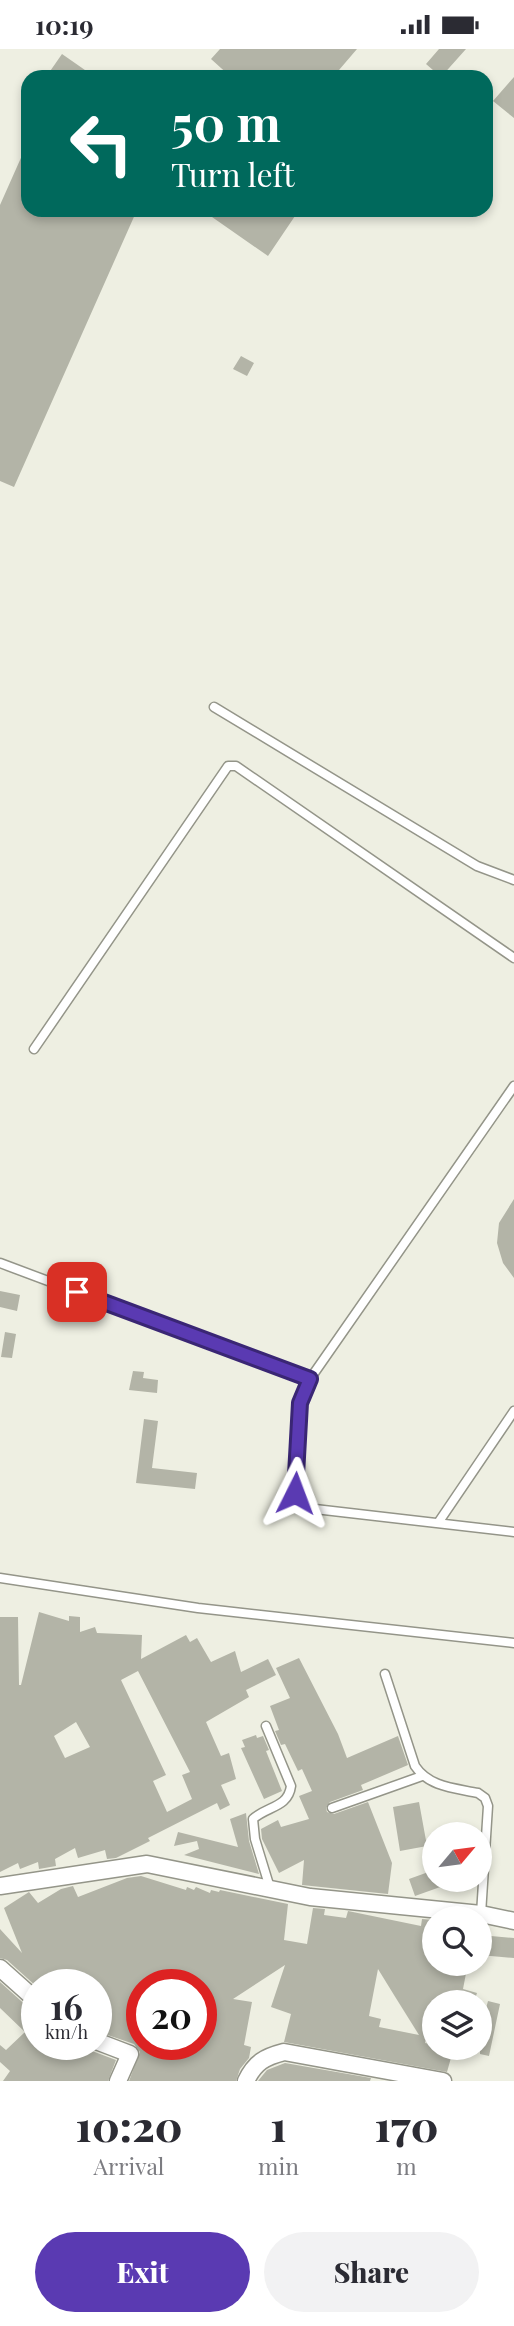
<!DOCTYPE html>
<style>
:root{--surface:#fff;--page:#f2f2f3;--text:#2b2b33;--muted:#7c7c81;--accent:#5a3ab2}
body{margin:0;font-family:"Playfair Display",serif;background:var(--page);color:var(--text);height:100vh;display:flex;flex-direction:column;font-size:26px;white-space:nowrap}
*{box-sizing:border-box;margin:0}
p{font-size:23px;color:var(--muted)}
.icon{flex:none;width:38px;height:38px;fill:none;stroke:currentColor;stroke-width:2;stroke-linecap:round;stroke-linejoin:round}
.map{position:relative;height:2032px;overflow:hidden}
.drawer{display:flex;flex-direction:column;background:var(--surface);flex:1}
.drawer>*{flex:none}
.banner{position:absolute;left:21px;top:21px;width:472px;height:147px;border-radius:21px;box-shadow:0 4px 10px #0003;background:#00695c;color:#fff;overflow:hidden}
.needle{width:46px;rotate:61deg}
.fabs{position:absolute;left:422px;top:1773px;display:grid;gap:14px}
.fabs a{display:grid;place-items:center;width:70px;height:70px;border-radius:50%;background:var(--surface);box-shadow:0 4px 10px #0003;font-size:35px}
.speed{position:absolute;left:21px;top:1920px;display:flex;gap:14px;font-size:35px;font-weight:700;text-align:center}
.speed>*{display:grid;place-content:center;width:91px;height:91px;border-radius:50%;background:var(--surface);box-shadow:0 4px 10px #0003;line-height:1}
.speed small{font-size:18px;font-weight:400}
.speed .limit{border:10px solid #d22;background:#fff;color:#111}
.pin{position:absolute;display:grid;place-items:center;width:60px;height:60px;color:#fff;margin:-30px;border-radius:14px;box-shadow:0 4px 10px #0006}
.me{position:absolute;width:77px;margin:-38px;rotate:3deg;stroke-linejoin:round;filter:drop-shadow(0 0 5px #0008)}
.turn{display:flex;align-items:center;gap:24px;height:147px;padding:0 35px;font-size:32px}
.turn .icon{width:91px;height:91px;stroke-width:2.5}
.turn b{display:block;font-size:49px;line-height:60px}
.eta{display:flex;justify-content:space-evenly;align-items:center;height:119px;text-align:center}
.eta b{font-size:42px;font-weight:800;line-height:49px}
.cta{display:flex;gap:14px;margin-top:auto;padding:14px 35px}
.cta a{flex:1;height:80px;border-radius:42px;background:var(--accent);color:#fff;font-size:28px;font-weight:800;line-height:80px;text-align:center}
.cta a+a{background:var(--page);color:var(--text)}
.status{display:flex;justify-content:space-between;align-items:center;height:49px;padding:0 35px;background:var(--surface);direction:ltr}
.status svg{height:19px;fill:currentColor}
.map>svg:first-child{display:block}
.building{fill:#b3b4a7;fill-rule:evenodd}
.lines{fill:none;stroke-linecap:round;stroke-linejoin:round}
.lane-casing{stroke:#949589;stroke-width:11}
.street-casing{stroke:#949589;stroke-width:19}
.lane{stroke:#fff;stroke-width:8}
.street{stroke:#fff;stroke-width:16}
.route-casing{stroke:#3a2674;stroke-width:18}
.route{stroke:#5a3ab2;stroke-width:12}
</style>
<div class="status"><b>10:19</b><svg viewBox="0 0 49 12"><path d="M0 12V9h3v3zM5 12V6h3v6zM10 12V3h3v9zM15 12V0h3v12zM26 1h20v11H26zM47 4h2v5h-2z"/></svg></div>
<div class="map">
<svg width="514" height="2032" viewBox="0 0 514 2032">
<rect width="100%" height="100%" fill="#eeefe2"/>
<path class="building" d="M220,0H357L333,28H231L211,10Z
M439,0H466L441,28L426,15Z
M62,5L95,28H46Z
M514,28V69L493,52Z
M28,93V161H137L14,438L0,432V156Z
M202,161H287L295,167L268,207Z
M241,307L254,314L247,327L233,320Z
M514,1150V1229L503,1214L497,1194L499,1174Z
M0,1242L20,1246L17,1262L0,1258Z
M5,1283L16,1285L12,1309L1,1308Z
M133,1322L144,1323L143,1329L158,1331L157,1344L129,1341Z
M144,1370L158,1372L152,1419L197,1424L195,1440L136,1434Z
M39,1563L69,1572V1567L80,1568V1583L95,1578L97,1584L142,1586L141,1610L186,1586L190,1593L197,1589L211,1613L235,1602L241,1623L268,1610L276,1626L246,1641L249,1648L206,1673L221,1707L229,1704L236,1730L221,1736L230,1756L220,1761L217,1754L148,1789L150,1792L116,1809L107,1810L105,1801L78,1809L75,1799L55,1810L56,1817L39,1820L38,1813L20,1820L18,1814L0,1823V1568H18L19,1636H21ZM138,1622L190,1723L182,1726L192,1750L167,1763L153,1732L166,1726L121,1631ZM76,1673L90,1698L65,1709L54,1687Z
M299,1609L338,1685L347,1709L398,1687L399,1690L408,1716L361,1736L363,1741L330,1753L326,1759L327,1763L334,1765L368,1753L392,1814L388,1845L302,1836L304,1811L279,1824L262,1790L261,1780L278,1771L281,1778L309,1770L299,1747L312,1742L302,1720L298,1722L285,1695L281,1696L275,1682L279,1681L270,1657L290,1649L276,1619Z
M256,1686L257,1689L263,1687L269,1701L266,1702L282,1742L264,1750L241,1699L245,1698L242,1691Z
M419,1753L427,1797L400,1802L393,1758Z
M246,1764L249,1792L259,1825L184,1806L199,1800L197,1792L174,1797L178,1783L238,1798L230,1770Z
M434,1821V1830L457,1832L415,1847L409,1830Z
M141,1827L186,1841L187,1838L194,1841L196,1838L210,1844L211,1841L219,1843L220,1841L288,1855L284,1891L307,1895L313,1859L325,1860L324,1866L346,1869L348,1862L421,1877L422,1870L434,1871V1914H468L463,1940L477,1944L474,1953H434V1972L428,1976L425,1994L434,1996V1998H454L447,2023L284,1993L291,1965L271,1958L285,1916L233,1950L252,1953L244,1996L251,1998L249,2009L240,2020L236,2032H129L140,2003L134,1995L96,1982V1936H37V1938L7,1911L0,1909V1880L22,1904L4,1859L29,1843L38,1854L61,1840L73,1837L78,1848L127,1829ZM378,1920L394,1946L419,1986L379,1978L381,1970L369,1967ZM142,1936H201V1995H142Z
M480,1886L514,1889V1909L480,1906Z
M0,1933L30,1960L37,1962V1995H86L92,2002L116,2011L108,2032H3L10,2022L0,2013V1996L6,2001L25,1983L0,1959Z
M488,1952L500,1955L489,2007L480,2005V1981Z
M285,2014L371,2029L370,2032H258L267,2021Z"/>
<g class="lines">
<defs>
<path id="lane" d="M214,658L477,817L514,831
M34,1000L228,717H236L514,909
M514,1037L310,1330L300,1354L295,1444L303,1457L315,1460L514,1483
M0,1214L310,1330
M438,1474L514,1362
M0,1529L198,1559L514,1594
M385,1625L415,1717C429,1738 454,1739 478,1744L485,1749L488,1757L481,1865
M266,1677L291,1737C288,1759 267,1757 253,1770L255,1790L270,1839
M332,1759L422,1727"/>
<path id="street" d="M0,1837L147,1815L310,1848L481,1865L514,1872
M0,1919L37,1952
M96,1992L130,2005L118,2032
M246,2032C255,2013 265,2008 284,2003L443,2032"/>
</defs>
<use href="#lane" class="lane-casing"/>
<use href="#street" class="street-casing"/>
<use href="#lane" class="lane"/>
<use href="#street" class="street"/>
</g>
<g class="lines">
<defs>
<path id="route" d="M77,1243L310,1330L300,1354L295,1444"/>
</defs>
<use href="#route" class="route-casing"/>
<use href="#route" class="route"/>
</g>
</svg>
<div class="fabs">
<a><svg class="needle" viewBox="-14 -14 28 28"><path d="M0-13l5 13h-10z" fill="#e53935"/><path d="M0 13l5-13h-10z" fill="#7c7c81"/></svg></a>
<a><svg class="icon" aria-label="search" viewBox="0 0 24 24"><circle cx="10" cy="10" r="6"/><path d="M15 15l6 6"/></svg></a>
<a><svg class="icon" aria-label="layers" viewBox="0 0 24 24"><path d="M12 4l9 5-9 5-9-5zM3 14l9 5 9-5"/></svg></a>
</div>
<div class="speed"><div>16<small>km/h</small></div><div class="limit">20</div></div>
<div class="pin" style="left:77px;top:1243px;background:#d93025"><svg class="icon" aria-label="arrive" viewBox="0 0 24 24"><path d="M6 21V4h12l-3 4 3 4H6"/></svg></div>
<svg class="me" style="left:295px;top:1444px" viewBox="-20 -20 40 40"><path d="M0-17L14 15 0 8-14 15z" fill="#5a3ab2" stroke="#fff" stroke-width="4"/></svg>
<div class="banner">
<div class="turn"><svg class="icon" aria-label="left" viewBox="0 0 24 24"><path d="M17 20v-9H6M10 6l-5 5 5 5"/></svg><div><b>50 m</b>Turn left</div></div>
</div>
</div>
<section class="drawer">
<div class="eta">
<div><b>10:20</b><p>Arrival</p></div>
<div><b>1</b><p>min</p></div>
<div><b>170</b><p>m</p></div>
</div>
<div class="cta"><a>Exit</a><a>Share</a></div>
</section>
